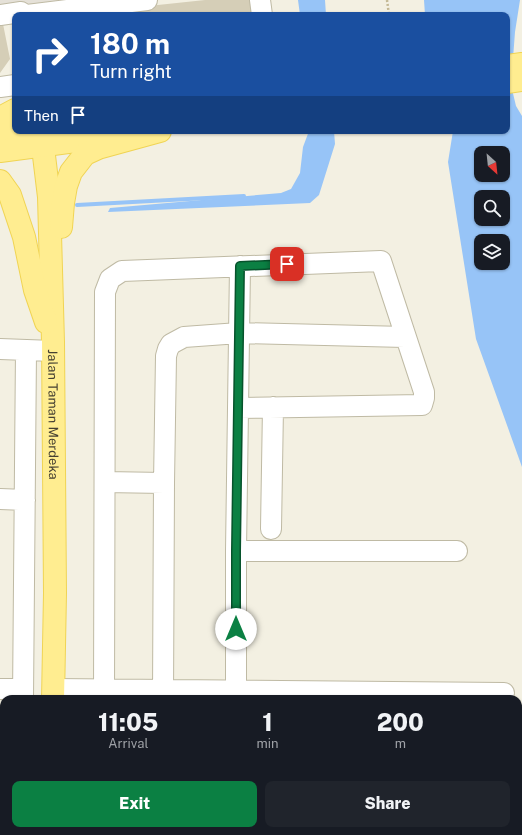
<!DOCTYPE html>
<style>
:root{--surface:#171b24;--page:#20242c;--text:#f1f3f6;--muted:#9ea1a6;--accent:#0b8043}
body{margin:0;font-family:"Public Sans",sans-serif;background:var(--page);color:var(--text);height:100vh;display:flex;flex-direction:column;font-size:15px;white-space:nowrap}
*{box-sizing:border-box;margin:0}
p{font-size:13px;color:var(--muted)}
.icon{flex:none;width:22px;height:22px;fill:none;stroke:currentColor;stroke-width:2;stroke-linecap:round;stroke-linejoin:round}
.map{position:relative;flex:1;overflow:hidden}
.panel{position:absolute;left:0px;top:695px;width:522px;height:140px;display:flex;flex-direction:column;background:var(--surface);border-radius:12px 12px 0 0;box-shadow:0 1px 3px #0004}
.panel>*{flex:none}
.banner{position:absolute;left:12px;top:12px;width:498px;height:122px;border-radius:8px;box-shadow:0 1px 3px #0004;background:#1a4fa0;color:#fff;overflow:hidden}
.needle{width:26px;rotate:153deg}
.controls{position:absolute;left:474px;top:146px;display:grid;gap:8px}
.controls a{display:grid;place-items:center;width:36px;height:36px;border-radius:8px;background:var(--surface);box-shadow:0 1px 3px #0004;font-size:20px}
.pin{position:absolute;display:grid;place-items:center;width:34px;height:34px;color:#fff;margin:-17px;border-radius:8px;box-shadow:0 2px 6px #0006}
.me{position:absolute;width:44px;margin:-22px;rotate:0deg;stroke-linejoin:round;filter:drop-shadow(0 0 3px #0008)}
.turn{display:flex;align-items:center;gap:14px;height:84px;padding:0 12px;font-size:18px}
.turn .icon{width:52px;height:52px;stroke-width:2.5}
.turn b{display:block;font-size:28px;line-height:34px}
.then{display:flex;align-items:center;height:38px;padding:0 12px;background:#0003;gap:8px;font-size:15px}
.eta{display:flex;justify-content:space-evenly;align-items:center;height:68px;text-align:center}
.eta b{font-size:24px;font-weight:800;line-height:28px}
.cta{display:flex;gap:8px;margin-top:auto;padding:8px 12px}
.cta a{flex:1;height:46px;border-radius:8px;background:var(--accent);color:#fff;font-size:16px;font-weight:800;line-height:46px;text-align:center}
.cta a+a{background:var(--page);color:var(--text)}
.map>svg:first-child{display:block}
.industrial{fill:#e5e1d8}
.water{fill:#97c4f7;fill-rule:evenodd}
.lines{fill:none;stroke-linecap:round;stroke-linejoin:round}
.stream{stroke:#97c4f7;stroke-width:4}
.building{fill:#d5ceb7}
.minor-casing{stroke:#bfbaa4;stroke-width:22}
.major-casing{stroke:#f0d454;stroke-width:24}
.path{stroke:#c3b894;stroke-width:2.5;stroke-dasharray:2 2;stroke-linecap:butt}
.minor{stroke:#fff;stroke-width:20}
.major{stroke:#ffed90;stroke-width:22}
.route-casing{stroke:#07532c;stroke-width:10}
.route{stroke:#0b8043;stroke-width:7}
.labels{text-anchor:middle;stroke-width:3;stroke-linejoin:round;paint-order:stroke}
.street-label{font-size:13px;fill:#454032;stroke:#fff}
</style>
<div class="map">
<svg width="522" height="835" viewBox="0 0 522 835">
<rect width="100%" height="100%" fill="#f3f0e2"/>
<path class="industrial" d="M0,0H109L0,12Z"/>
<path class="water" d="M298,0H325L326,15H300Z
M424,0H520L515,32L511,85L516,106L522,116V467L476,339L448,162L453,131H507V15H425ZM481,153H503V175H481ZM481,197H503V219H481ZM481,241H503V263H481Z
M309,131H334L335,144L319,195L310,203L108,212L110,208L281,193L291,189L300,173L303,147Z"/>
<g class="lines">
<path class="stream" d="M77,205L244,196"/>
</g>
<path class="building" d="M205,0H255L257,15H73V14Z
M2,19L10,59L0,73V20Z"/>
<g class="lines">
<defs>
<path id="minor" d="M260,0L262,15
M0,15L21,12
M27,15L147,0
M0,87L15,85
M0,349L53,351
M105,482L164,483
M0,499L25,500
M271,529L273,407
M236,551H457
M0,689H23
M53,689L504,693
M23,699L26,350
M104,699L105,292L110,279L122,271L381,261L424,392V398L422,405L238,408
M163,699L164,483L166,356L168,349L171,344L184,337L239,333L405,337
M236,699V551L240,266
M0,744H4
M0,802L4,801
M104,831V835
M236,831V835
M21,835L22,831
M162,835V831"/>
<g id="major">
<path d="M507,66L522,64"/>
<path d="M507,82L522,80"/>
<path d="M0,118L15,110"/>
<path id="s1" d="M41,131L49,197L53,342L55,593L53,699"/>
<path d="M0,135L32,131"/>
<path d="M0,151L106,137"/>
<path d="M0,181L10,195L24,237L35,290L46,322"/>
<path d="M61,227L63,203L66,186L71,172L85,154L98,148L160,131"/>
<path d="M51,835V831"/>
</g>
</defs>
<use href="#minor" class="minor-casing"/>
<use href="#major" class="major-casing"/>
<path class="path" d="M387,0L389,15"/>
<use href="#minor" class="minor"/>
<use href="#major" class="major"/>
</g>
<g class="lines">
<defs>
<path id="route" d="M236,629V551L240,266L287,264"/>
</defs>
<use href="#route" class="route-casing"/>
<use href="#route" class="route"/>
</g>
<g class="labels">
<g class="street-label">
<text dy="5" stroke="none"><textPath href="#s1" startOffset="284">Jalan Taman Merdeka</textPath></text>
</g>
</g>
</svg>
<div class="controls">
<a><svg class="needle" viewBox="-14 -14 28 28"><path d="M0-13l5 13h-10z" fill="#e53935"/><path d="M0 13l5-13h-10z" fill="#9ea1a6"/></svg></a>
<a><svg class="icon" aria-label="search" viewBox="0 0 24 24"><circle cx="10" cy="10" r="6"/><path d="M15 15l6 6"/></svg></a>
<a><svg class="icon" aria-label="layers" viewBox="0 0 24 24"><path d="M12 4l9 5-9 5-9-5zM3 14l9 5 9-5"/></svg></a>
</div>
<div class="pin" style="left:287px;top:264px;background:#d93025"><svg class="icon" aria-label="arrive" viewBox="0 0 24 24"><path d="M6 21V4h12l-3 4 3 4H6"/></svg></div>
<svg class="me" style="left:236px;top:629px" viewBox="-20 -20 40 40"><circle r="19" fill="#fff"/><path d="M0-13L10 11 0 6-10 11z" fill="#0b8043"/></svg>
<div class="banner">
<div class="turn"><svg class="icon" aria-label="right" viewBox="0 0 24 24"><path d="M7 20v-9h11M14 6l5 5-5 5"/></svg><div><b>180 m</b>Turn right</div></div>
<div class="then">Then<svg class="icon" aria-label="arrive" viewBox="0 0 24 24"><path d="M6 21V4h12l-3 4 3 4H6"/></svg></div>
</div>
<section class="panel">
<div class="eta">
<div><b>11:05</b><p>Arrival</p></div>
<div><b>1</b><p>min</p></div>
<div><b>200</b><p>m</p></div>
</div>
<div class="cta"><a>Exit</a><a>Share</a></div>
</section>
</div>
